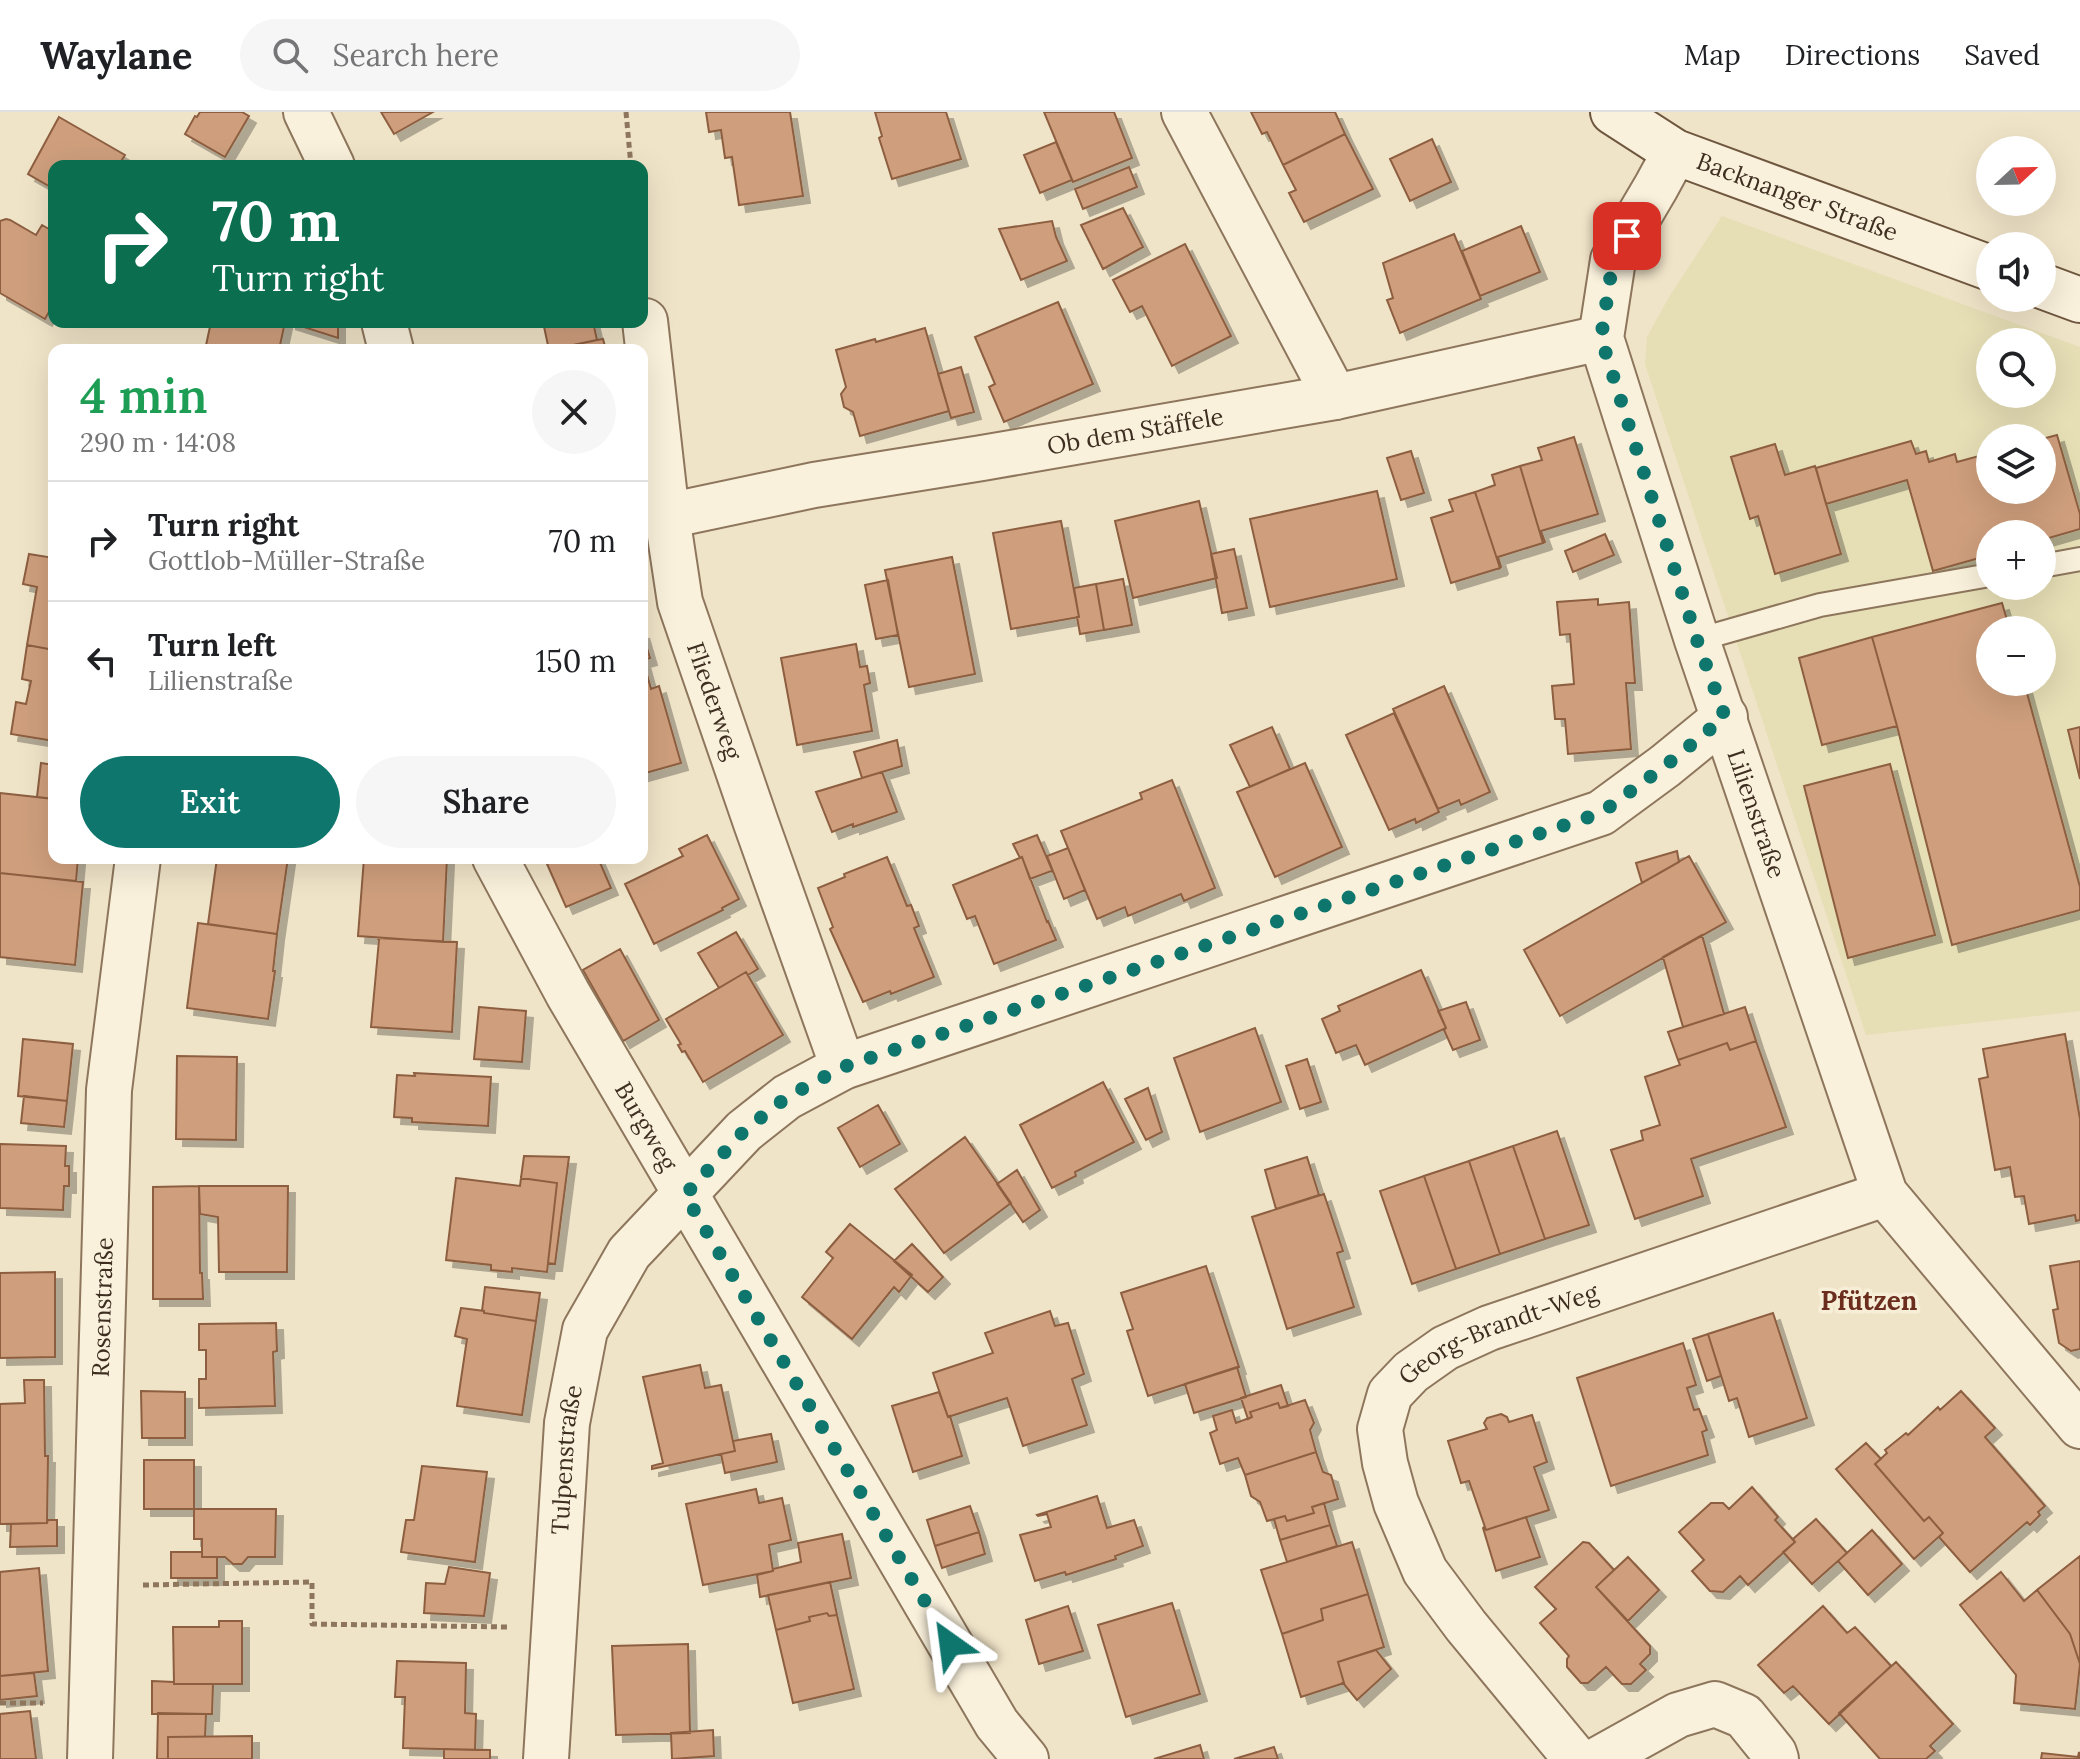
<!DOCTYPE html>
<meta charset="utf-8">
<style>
:root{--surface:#fff;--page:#f6f6f6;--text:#202124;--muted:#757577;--line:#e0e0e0;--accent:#0f766e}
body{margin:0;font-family:Lora,serif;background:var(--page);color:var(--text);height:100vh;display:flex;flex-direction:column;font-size:30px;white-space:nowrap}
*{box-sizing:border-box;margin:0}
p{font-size:26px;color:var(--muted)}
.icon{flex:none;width:44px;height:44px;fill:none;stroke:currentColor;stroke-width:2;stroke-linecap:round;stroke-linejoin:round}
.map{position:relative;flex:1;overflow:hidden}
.drawer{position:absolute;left:48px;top:232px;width:600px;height:520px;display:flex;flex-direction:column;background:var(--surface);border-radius:16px;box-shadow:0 8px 32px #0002}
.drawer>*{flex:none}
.guide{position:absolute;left:48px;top:48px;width:600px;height:168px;border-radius:16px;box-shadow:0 8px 32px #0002;background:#0b6e4f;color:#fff;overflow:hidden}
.needle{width:52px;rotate:68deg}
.buttons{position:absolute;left:1976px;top:24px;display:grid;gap:16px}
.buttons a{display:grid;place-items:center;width:80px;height:80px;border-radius:50%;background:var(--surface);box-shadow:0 8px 32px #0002;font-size:40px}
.pin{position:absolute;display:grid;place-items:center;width:68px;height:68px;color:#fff;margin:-34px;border-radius:16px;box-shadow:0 4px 12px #0006}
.me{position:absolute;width:88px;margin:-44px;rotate:329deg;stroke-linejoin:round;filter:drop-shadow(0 0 6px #0008)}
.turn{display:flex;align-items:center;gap:28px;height:168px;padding:0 32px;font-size:36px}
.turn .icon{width:104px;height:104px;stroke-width:2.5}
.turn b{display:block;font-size:56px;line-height:68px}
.round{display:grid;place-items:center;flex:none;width:84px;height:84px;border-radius:42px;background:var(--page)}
.head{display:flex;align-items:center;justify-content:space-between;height:136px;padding:0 32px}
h1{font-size:48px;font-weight:600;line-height:60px;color:#1e9e55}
.action{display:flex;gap:16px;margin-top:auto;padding:16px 32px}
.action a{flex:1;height:92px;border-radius:48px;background:var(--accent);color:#fff;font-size:32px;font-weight:600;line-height:92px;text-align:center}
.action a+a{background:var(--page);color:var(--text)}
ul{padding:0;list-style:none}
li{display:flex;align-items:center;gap:24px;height:120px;padding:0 32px;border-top:2px solid var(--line)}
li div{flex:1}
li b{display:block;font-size:30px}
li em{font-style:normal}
header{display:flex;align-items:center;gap:48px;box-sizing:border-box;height:112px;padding:0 40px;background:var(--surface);border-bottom:2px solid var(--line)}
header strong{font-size:38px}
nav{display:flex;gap:44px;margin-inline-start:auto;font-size:28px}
.search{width:560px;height:72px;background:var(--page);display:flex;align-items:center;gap:20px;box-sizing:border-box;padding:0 28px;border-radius:44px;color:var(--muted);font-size:30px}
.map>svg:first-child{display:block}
.farmland{fill:#e6deb5;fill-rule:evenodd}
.building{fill:#cf9f7d;stroke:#8d5f41;stroke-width:2;filter:url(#shadow)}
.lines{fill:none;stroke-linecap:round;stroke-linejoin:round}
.lane-casing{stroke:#8d765c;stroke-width:26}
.street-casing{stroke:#8d765c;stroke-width:48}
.secondary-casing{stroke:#6f573f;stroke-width:48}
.path{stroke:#8d765c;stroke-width:5;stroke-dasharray:6 4;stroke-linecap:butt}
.lane{stroke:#faf1dc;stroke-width:22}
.street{stroke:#faf1dc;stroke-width:44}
.secondary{stroke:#faf1dc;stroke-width:44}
.route{stroke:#0f766e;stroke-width:14;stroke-dasharray:0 25.2}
.labels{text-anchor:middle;stroke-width:7;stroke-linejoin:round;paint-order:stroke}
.street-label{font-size:24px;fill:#3d2e20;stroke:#f7eed8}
.neighbourhood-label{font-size:26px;font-weight:bold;fill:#6b2e1e;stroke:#f7eed8}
</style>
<header>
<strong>Waylane</strong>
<div class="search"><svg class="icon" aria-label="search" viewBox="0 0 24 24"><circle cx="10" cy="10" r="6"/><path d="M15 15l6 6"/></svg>Search here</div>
<nav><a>Map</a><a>Directions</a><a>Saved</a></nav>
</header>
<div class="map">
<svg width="2080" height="1647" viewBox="0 0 2080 1647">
<defs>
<filter id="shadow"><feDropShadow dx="7" dy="7" stdDeviation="0" flood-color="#0004"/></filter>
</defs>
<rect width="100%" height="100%" fill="#f0e4c8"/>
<path class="farmland" d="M1722,104L2080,235V899L1866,923L1645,252L1647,225L1669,185ZM1990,230H2042V282H1990ZM1990,326H2042V378H1990ZM1990,422H2042V474H1990ZM1990,518H2042V570H1990Z"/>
<path class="building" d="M200,0H242L249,4L225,45L185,22L195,4L197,5Z
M381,0H433L394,22Z
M706,0H790L803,84L739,93L732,45L725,46L721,18L709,20Z
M875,0H946L961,47L892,67L879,26L882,24Z
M1044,0H1114L1132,46L1073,70Z
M1251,0H1335L1345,22L1283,53L1267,20L1262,22Z
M59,5L125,43L118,54H54V77L28,62Z
M1345,22L1373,77L1304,110L1289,81L1296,78L1283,53Z
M1432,27L1451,70L1410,89L1390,47Z
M1056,30L1072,68L1040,81L1024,43Z
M1129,55L1137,75L1083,97L1075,77Z
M1123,96L1143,135L1103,157L1081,113Z
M6,107L10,108L36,123L42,113L54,120V191L45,207L0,181V109Z
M1052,109L1056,125L1067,149L1021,168L999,117Z
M1521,114L1540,160L1480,184L1462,139Z
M1454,122L1481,187L1400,221L1387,188L1393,186L1383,151Z
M1185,132L1231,224L1172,254L1142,194L1130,200L1113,168Z
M1058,190L1093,272L1004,310L989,275L995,272L975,225Z
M211,210H285L279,238H205Z
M288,210H338V226Z
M543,210H593L597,228L549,238Z
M925,216L949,299L860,324L853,300L844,295L841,282L846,275L836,238L875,227L876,230Z
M603,227L606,238H550L597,228Z
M961,255L974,300L951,306L938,262Z
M2057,323L2080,402V417L2042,428V422H1990V443L1933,459L1907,368L1826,392L1816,356L1911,329L1916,342L1926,339L1929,350L1955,342L1957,350L1990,341V378H2042V327Z
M1574,325L1598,402L1541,419L1545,430L1543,431L1520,354L1542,348L1538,336Z
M1775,332L1785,363L1815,354L1841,442L1775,462L1758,404L1750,407L1731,345Z
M1411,339L1424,381L1401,388L1387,346Z
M1520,354L1543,431L1498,445L1501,455L1500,456L1475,380L1495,373L1492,363Z
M1377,379L1397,467L1270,495L1250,407Z
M1475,380L1500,456L1451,471L1431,406L1453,399L1449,388Z
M1199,389L1217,466L1133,486L1115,409Z
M1061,409L1079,505L1011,517L993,421Z
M1605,422L1614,443L1573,460L1565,439Z
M1234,437L1247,496L1222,501L1211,442Z
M29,442L54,446V538L27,533L37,475L23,472Z
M952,445L975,562L909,575L885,458Z
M1123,467L1132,513L1104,518L1096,472Z
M888,468L898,523L876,527L865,473Z
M1096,472L1104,518L1080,522L1077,505H1079L1074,476Z
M1598,487V493L1629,490L1635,571H1626L1631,637L1568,642L1565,607H1555L1552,574L1574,572L1570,522L1560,523L1557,490Z
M2002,491L2010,518H1990V570H2024L2080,775V798L1952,833L1897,614L1872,525Z
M642,519L650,546L643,548L651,577L659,574L681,651L642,662Z
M1872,525L1897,614L1822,633L1799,546Z
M856,532L860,555L867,554L870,571L864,573L872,619L797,633L781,546Z
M27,533L54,538V629L11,622L16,590L26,592L31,569L22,567Z
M1444,574L1490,680L1461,693L1459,688L1438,697L1393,597Z
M1394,601L1439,700L1416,711L1415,707L1389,718L1346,623Z
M1272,615L1290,657L1250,675L1230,633Z
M2080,615V667L2068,618Z
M897,628L902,654L862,666L854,640Z
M41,651L54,653V687L37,685Z
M1305,651L1342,735L1275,765L1237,680Z
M1890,652L1935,823L1848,846L1804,674Z
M882,660L897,700L853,715V712L832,720L816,680Z
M1172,668L1215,776L1184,789L1181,782L1128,804L1125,795L1097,807L1061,719L1142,687L1140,681Z
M0,681L54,687V746H78L76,769L0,761Z
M707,723L739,787L722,796L723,798L654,832L625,772L683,744L679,737Z
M1037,723L1053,760L1051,759L1030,767L1022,745L1020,746L1013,732Z
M1068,736L1085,778L1064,787L1047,744Z
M1677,739L1679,750L1642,771L1636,751Z
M1689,744L1726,810L1560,904L1524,838Z
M887,745L907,794L911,793L919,814L914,816L934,865L891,882L890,879L863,890L830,817L833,815L818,776L845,765L844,762Z
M1022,745L1047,810L1048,809L1056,828L994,852L975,804L967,807L953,773Z
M217,746H288L277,822L208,812Z
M364,746H447L443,830L358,824Z
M560,746H598L611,776L566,795L547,752Z
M0,761L83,770L75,853L0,845Z
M198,811L277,822L273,859H275L268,907L187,896Z
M736,820L758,857L748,863L746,860L719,876L698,841Z
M1702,823L1724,902L1683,915L1663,845Z
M377,826L457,830L452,920L371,915L379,828Z
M620,837L659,908L623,929L583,858Z
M1421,858L1446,916L1365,953L1356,933L1336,941L1322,907L1340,899L1338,894Z
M746,860L783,923L703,970L685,939L682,940L678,933L681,932L666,907Z
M1466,890L1480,928L1453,938L1444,918L1446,916L1438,899Z
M479,895L526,899L522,950L474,947Z
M1745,895L1756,929L1730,938L1727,931L1678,948L1668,920Z
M1255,916L1281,990L1200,1020L1174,946Z
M2065,922L2080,1007V1108L2076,1109L2075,1103L2029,1112L2024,1084L2015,1085L2010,1055L1995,1058L1979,967L1988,965L1983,937Z
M23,927L73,932L67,989L18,984Z
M1756,929L1786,1015L1691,1047L1703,1084L1635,1107L1611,1038L1643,1028L1641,1019L1660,1013L1645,965L1680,953L1678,948L1727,931L1730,938Z
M177,944L237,945L236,1028L176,1027Z
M1307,947L1321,990L1300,997L1286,954Z
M414,961L491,965L488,1014L412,1010V1006L394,1005L397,963L415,964Z
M1103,970L1134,1030L1075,1060L1076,1064L1052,1076L1020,1013Z
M1148,976L1162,1020L1146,1028L1125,987Z
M24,984L67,989L64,1015L21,1011Z
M878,993L900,1032L860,1055L838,1016Z
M1557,1019L1589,1113L1545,1127L1513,1034Z
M965,1025L1011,1091L944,1141L895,1077Z
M0,1032L66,1034L65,1054H69V1074H64L63,1098L0,1096Z
M1513,1034L1545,1127L1500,1142L1469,1049Z
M524,1044L569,1045L555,1152L548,1151L557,1071L521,1066Z
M1307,1045L1319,1083L1276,1097L1265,1058Z
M1469,1049L1500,1142L1456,1157L1424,1064Z
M1017,1058L1040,1098L1023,1110L997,1072Z
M1424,1064L1456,1157L1412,1172L1380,1079Z
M456,1066L520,1074L521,1066L557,1071L547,1160L512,1156V1160L491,1158V1153L446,1148Z
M199,1074H288L287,1160H219L218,1105L200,1102Z
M199,1074L200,1161H202L203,1187H153V1075Z
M1324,1082L1343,1139L1337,1141L1354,1195L1287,1217L1252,1105Z
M850,1112L912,1163L899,1180L894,1175L852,1227L802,1185L833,1146L826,1140Z
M912,1132L943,1165L928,1180L894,1149Z
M2080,1149V1237L2071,1239L2059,1231L2053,1198L2058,1197L2050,1154Z
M1206,1154L1239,1255L1148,1284L1127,1219L1133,1217L1121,1181Z
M55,1160V1245L0,1246V1161Z
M485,1175L540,1181L536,1209L484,1201V1199H482Z
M461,1196L484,1199V1201L536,1209L522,1303L457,1294L467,1227L455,1224Z
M1050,1199L1055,1214L1068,1211L1084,1262L1072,1267L1087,1313L1023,1334L1007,1286L948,1305L933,1261L993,1241L985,1221Z
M1773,1201L1807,1306L1749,1325L1737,1286L1729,1289L1708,1222Z
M276,1211L277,1239L273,1240L275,1294L199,1296V1267H206V1238H199V1212Z
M1708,1222L1721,1264L1707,1269L1693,1227Z
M1683,1231L1696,1273L1687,1276L1694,1298L1699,1297L1707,1318L1702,1320L1708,1343L1611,1374L1577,1266Z
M700,1253L705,1276L721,1273L735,1339L652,1357V1354L663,1351L643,1265Z
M1237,1255L1246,1285L1194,1301L1185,1272Z
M24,1268H44L45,1344H48L47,1411L0,1412V1292L25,1291Z
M1281,1273L1288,1294L1280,1296L1278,1291L1250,1300L1252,1305L1248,1307L1241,1286Z
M141,1279L185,1280V1326H142Z
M1961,1279L1995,1316L1985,1325L2045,1394L2038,1400L2040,1403L2030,1413L2027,1410L1970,1460L1939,1425L1943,1421L1929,1405L1924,1409L1875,1352L1887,1341L1885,1338L1906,1321L1908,1323L1938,1295L1940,1298Z
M939,1280L948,1305L950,1304L962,1344L913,1360L892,1294Z
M1305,1288L1314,1311L1310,1318L1316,1340L1245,1363L1238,1346L1220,1352L1210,1321L1217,1318L1213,1304L1232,1298L1236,1311L1252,1305L1250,1300L1278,1291L1280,1296Z
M1501,1302L1507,1305L1509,1310L1532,1303L1547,1350L1534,1355L1549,1398L1486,1418L1469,1369L1461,1371L1448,1329L1487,1317L1484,1311L1487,1306Z
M771,1322L777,1350L725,1361L721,1342L735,1339L733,1329Z
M1866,1331L1881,1347L1875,1352L1924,1409L1929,1405L1943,1421L1914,1447L1836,1357Z
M1316,1340L1323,1360L1331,1363L1338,1387L1312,1395L1314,1401L1287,1409L1285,1404L1267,1409L1260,1390L1251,1384L1245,1363Z
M144,1348H194V1397H144Z
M422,1354L487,1360L475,1450L401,1440L406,1408H414Z
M1752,1375L1778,1405L1775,1408L1795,1430L1748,1473L1740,1464L1723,1480L1710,1479L1692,1459L1704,1448L1679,1420L1711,1391H1723L1729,1397Z
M756,1377L759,1391L782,1386L791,1428L769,1433L773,1459L703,1473L686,1392Z
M1097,1384L1107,1416L1134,1408L1143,1434L1115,1444L1116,1447L1066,1463L1065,1460L1035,1469L1020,1423L1051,1415L1047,1402L1038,1404L1037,1403Z
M1324,1391L1330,1413L1280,1428L1274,1407L1285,1404L1287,1409L1314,1401L1312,1395Z
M970,1394L979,1420L935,1434L927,1408Z
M194,1397H276L275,1445H248L242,1452H233L225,1445H202V1427H194Z
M1526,1405L1540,1445L1496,1459L1483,1416L1484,1415L1486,1418Z
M1816,1407L1847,1441L1812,1472L1783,1440L1795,1430L1793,1427Z
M48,1408H57V1434L10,1435L11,1412L47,1411Z
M1330,1413L1337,1434L1287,1450L1280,1428Z
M1872,1418L1902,1452L1868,1483L1838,1449Z
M979,1420L985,1442L942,1456L935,1434Z
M842,1422L851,1466L760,1485L757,1463L773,1459V1457L801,1450L798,1431Z
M1352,1430L1368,1482L1321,1497L1323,1508L1282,1522L1261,1458Z
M1583,1430L1589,1431L1614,1458L1596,1475L1650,1534V1542L1640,1552L1646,1558L1631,1572H1622L1606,1555L1588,1571H1581L1567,1555V1547L1569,1544L1540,1511L1556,1497L1535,1475Z
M171,1440H202V1445H217V1466H171Z
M2080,1444V1552L2070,1522L2037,1478Z
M1628,1445L1659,1478L1628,1509L1596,1475Z
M449,1455L490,1461L484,1504L424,1501L426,1471L445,1472Z
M39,1456L48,1559L0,1564V1460Z
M2001,1460L2024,1489L2037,1478L2070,1522L2080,1552L2075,1597L2014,1591L2016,1563L1960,1493Z
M830,1470L837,1503L829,1504L827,1501L809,1505L810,1509L776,1518L768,1483Z
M1368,1482L1384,1535L1338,1550L1344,1571L1301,1585L1282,1522L1323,1508L1321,1497Z
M1172,1491L1200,1582L1126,1605L1098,1513Z
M1068,1494L1083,1539L1039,1552L1026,1508Z
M1823,1494L1847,1521L1855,1515L1891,1554L1829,1612L1793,1574L1784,1581L1758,1553Z
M827,1501L829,1504L837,1503L854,1577L793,1591L776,1518L810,1509L809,1505Z
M219,1509H242V1572H174L173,1515H219Z
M688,1532L690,1621L616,1623L612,1534Z
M1376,1538L1391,1557L1357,1588L1343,1571H1344L1338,1550Z
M397,1549L466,1551L465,1601L476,1602L475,1638L403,1636L405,1585H395Z
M1896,1550L1953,1612L1930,1634L1935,1639L1926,1647H1880L1839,1601Z
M34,1561L37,1584L0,1588V1564Z
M152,1569L174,1570V1572H213L212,1602H152Z
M30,1599L36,1647H0V1602Z
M158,1601L206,1602L205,1625H168V1647H157Z
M713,1618L714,1644L672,1647L671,1621Z
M252,1624V1647H168V1625Z
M1200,1633L1204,1647H1154Z
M1274,1635L1278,1647H1234Z
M444,1637L490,1638V1647H444Z
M2079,1640L2080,1647H2041L2042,1641L2078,1645Z"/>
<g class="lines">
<defs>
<path id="lane" d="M2042,454L2080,447
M1697,528L1820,493L1990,463"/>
<g id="street">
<path d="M306,0L332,54"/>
<path d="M1184,0L1335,285"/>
<path id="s1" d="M1675,40L1656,75L1613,148L1601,226L1697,528L1885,1082L2080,1314"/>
<path id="s2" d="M645,209L667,404L680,490L756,711L843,955"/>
<path d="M384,210L391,238"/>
<path id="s3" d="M667,404L814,373L982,346L1335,285L1601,226"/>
<path id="s4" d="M495,746L568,882L997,1612L1026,1647"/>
<path id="s5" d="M90,1647L109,978L138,746"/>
<path id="s6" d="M546,1647L567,1311L585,1218L629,1141L744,1019L787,985L843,955L1601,701L1665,654L1725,605"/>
<path id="s7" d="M1576,1647L1466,1514L1425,1459L1396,1391L1385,1351L1380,1317L1390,1282L1411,1260L1445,1236L1489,1216L1885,1082"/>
<path d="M1599,1647L1678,1603L1715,1592L1744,1604L1774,1641L1776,1647"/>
</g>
<g id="secondary">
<path id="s8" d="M1613,0L1675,40L1990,156"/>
<path d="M2042,174L2080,188"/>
</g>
</defs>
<use href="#lane" class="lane-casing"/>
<use href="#street" class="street-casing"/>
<use href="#secondary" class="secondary-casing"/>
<path class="path" d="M626,0L631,54
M143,1473L312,1470V1512L508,1515
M0,1591H43"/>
<use href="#lane" class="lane"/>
<use href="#street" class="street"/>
<use href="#secondary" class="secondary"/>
</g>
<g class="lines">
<path class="route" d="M950,1532L685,1083L744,1019L787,985L843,955L1601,701L1665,654L1725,605L1697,528L1601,226L1613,148L1627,124"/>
</g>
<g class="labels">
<g class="street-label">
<text dy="8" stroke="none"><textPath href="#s8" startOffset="204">Backnanger Straße</textPath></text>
<text dy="8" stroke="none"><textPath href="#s3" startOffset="476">Ob dem Stäffele</textPath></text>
<text dy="8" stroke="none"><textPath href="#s2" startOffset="388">Fliederweg</textPath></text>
<text dy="8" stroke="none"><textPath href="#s1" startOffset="704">Lilienstraße</textPath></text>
<text dy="8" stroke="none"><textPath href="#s4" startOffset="308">Burgweg</textPath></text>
<text dy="8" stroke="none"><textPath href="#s5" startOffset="452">Rosenstraße</textPath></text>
<text dy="8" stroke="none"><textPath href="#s7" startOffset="554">Georg-Brandt-Weg</textPath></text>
<text dy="8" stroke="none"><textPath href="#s6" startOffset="300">Tulpenstraße</textPath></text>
</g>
<g class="neighbourhood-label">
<text x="1869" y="1198">Pfützen</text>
</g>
</g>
</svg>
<div class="buttons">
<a><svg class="needle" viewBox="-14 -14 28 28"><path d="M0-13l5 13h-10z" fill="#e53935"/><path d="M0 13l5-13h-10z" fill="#757577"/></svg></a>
<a><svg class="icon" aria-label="sound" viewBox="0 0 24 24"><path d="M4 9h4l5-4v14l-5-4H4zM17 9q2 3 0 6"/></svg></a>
<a><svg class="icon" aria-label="search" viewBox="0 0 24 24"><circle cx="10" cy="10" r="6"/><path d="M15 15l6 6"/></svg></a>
<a><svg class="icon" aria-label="layers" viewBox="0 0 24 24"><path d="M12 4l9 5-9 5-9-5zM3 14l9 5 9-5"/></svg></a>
<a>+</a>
<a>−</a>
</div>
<div class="pin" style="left:1627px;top:124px;background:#d93025"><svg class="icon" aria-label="arrive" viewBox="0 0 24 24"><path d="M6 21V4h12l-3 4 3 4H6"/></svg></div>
<svg class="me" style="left:950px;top:1532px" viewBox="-20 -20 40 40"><path d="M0-17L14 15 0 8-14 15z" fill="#0f766e" stroke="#fff" stroke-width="4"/></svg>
<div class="guide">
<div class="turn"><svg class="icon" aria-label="right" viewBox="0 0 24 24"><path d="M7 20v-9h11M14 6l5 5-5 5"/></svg><div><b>70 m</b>Turn right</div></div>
</div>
<section class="drawer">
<div class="head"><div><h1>4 min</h1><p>290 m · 14:08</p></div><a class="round"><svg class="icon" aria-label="close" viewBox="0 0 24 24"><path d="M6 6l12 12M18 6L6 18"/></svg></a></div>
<ul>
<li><svg class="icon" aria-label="right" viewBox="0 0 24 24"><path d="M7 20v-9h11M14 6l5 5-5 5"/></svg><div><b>Turn right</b><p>Gottlob-Müller-Straße</p></div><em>70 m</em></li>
<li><svg class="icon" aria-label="left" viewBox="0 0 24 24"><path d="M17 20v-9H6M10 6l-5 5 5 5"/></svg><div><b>Turn left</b><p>Lilienstraße</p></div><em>150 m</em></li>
</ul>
<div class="action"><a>Exit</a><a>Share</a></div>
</section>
</div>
